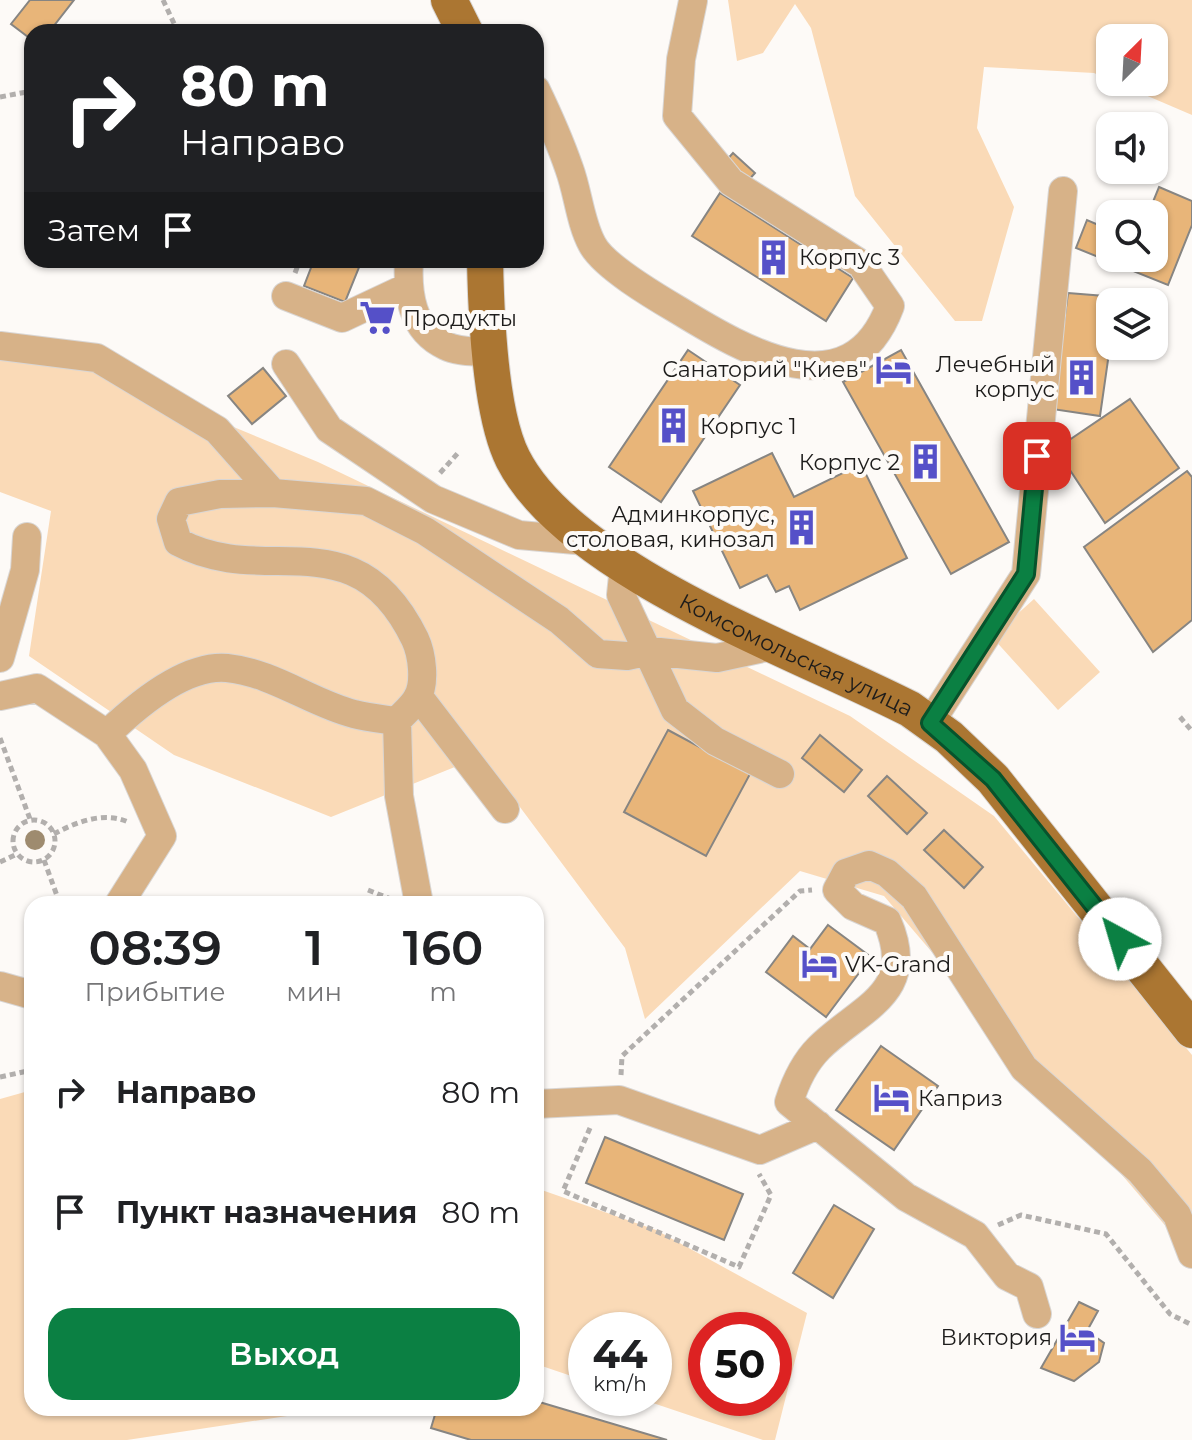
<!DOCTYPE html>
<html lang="ru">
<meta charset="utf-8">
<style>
:root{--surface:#fff;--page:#f2f2f2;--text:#202124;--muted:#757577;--accent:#0b8043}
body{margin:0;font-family:Montserrat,sans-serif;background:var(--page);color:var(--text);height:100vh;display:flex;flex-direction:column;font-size:30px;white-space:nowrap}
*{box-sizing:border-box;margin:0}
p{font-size:26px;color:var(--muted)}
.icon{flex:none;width:44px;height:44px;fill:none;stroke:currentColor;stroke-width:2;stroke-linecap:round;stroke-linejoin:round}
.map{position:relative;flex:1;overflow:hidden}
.details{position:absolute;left:24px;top:896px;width:520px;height:520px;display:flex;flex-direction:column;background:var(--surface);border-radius:24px;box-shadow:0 2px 6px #0004}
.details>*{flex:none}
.top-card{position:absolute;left:24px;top:24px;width:520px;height:244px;border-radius:24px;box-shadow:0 2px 6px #0004;background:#202124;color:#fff;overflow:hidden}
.needle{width:52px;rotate:24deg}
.controls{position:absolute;left:1096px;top:24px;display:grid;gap:16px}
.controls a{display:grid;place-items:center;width:72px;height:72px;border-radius:16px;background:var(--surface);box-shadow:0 2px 6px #0004;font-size:40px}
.speed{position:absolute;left:568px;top:1312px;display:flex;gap:16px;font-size:40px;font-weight:700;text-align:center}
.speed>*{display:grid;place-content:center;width:104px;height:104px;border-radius:50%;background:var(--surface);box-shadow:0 2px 6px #0004;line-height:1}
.speed small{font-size:20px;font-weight:400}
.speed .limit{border:12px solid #d22;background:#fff;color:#111}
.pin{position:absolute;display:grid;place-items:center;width:68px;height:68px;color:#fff;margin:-34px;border-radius:16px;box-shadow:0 4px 12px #0006}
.me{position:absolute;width:88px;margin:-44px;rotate:321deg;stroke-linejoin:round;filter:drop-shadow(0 0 6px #0008)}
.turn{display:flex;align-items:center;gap:28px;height:168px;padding:0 24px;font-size:36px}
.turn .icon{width:104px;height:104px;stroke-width:2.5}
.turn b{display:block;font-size:56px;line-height:68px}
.then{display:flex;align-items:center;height:76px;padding:0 24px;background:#0003;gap:16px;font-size:30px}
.eta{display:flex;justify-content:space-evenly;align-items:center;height:136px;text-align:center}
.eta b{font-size:48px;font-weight:600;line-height:56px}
.action{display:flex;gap:16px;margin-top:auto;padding:16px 24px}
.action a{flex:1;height:92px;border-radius:24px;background:var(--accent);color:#fff;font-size:32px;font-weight:600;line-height:92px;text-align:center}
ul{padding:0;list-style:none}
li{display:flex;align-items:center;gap:24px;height:120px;padding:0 24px}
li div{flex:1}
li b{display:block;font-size:30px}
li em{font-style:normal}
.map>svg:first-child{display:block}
.green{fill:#fadab7;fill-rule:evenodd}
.building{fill:#e8b579;stroke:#878582;stroke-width:2}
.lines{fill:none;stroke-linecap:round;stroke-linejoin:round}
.minor-casing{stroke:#d9d6d4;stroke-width:30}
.major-casing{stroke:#d9d6d4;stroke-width:38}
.path{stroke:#b2afad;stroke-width:5;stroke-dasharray:6 4;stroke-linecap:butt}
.minor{stroke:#d7b288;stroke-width:28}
.major{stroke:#ab7632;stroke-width:36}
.tree{fill:#9e8b6f}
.route-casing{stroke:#07532c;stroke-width:20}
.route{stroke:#0b8043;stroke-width:14}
.labels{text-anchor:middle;stroke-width:8;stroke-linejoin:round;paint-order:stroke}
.poi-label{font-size:22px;fill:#1d1c1b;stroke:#fdfaf7;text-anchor:start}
.street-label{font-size:22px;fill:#1d1c1b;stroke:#fdfaf7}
</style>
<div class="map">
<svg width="1192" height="1440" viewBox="0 0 1192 1440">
<rect width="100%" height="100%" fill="#fdfaf7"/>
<path class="green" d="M728,0H1192V115L1115,82H1154V38H1110V80L1094,73L984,67L977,128L1014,207L982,321H955L855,196L811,28L795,4L763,53L737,61Z
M12,335L318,462L850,716L994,816L1192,1055V1257L884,896L800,871L645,1019L625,948L482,756L331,817L174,755L29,656L51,511L0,492V343Z
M1034,599L1100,672L1058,710L992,637Z
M32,1090V1408H340L127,1440H0V1099Z
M536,1188L656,1230L807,1313L775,1440H763L638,1398H654V1330H586V1381L536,1364ZM706,1330H774V1398H706Z"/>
<path class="building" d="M30,0H74L49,32H32V40L11,24Z
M733,153L755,173L746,183L724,163Z
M1159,187L1192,201V225L1168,285L1076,248L1087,220L1110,230V258H1154V214H1148Z
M720,193L853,278L826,321L692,236Z
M314,260H362L345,302L304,286Z
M1068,293L1117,297V302H1110V346L1100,416L1052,409Z
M688,350L740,385L661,502L609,467Z
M901,350L1009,542L951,574L843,382Z
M263,368L286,396L252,424L228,396Z
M1130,399L1179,468L1105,523L1056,449Z
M772,453L794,497L861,464L907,558L800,610L789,586L776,592L767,575L740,588L693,491Z
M1187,471L1192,477V620L1153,652L1084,547Z
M668,730L750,774L706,856L624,812Z
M820,735L862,770L844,792L802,758Z
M887,776L927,813L907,834L868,796Z
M944,830L983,867L964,888L924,850Z
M828,925L871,957L826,1017L766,972L793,936L810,949Z
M881,1046L938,1086L894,1150L836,1110Z
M605,1137L743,1194L724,1240L586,1183Z
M834,1205L874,1229L833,1298L793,1273Z
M1079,1302L1098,1311L1087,1331L1104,1343L1099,1362L1074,1381L1041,1368Z
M536,1401L667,1440H471L431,1428L437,1408H536Z"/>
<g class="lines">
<defs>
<path id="minor" d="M536,90C548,115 560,142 569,168C578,192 580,222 592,244C603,266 656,297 678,310C745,351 850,413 890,306L861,264L731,182L677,116L681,59L693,1
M409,260C407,293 411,330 446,346C458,352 477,351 490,353
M286,296L342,318L408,287
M0,346L97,358L217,430L273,493
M286,364L329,429L433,499L519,535L587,541
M624,566L621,595L675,710L715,741L780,774
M0,658L25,570L27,537
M0,696L37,688L107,734C135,707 185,664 227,668C274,673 311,703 354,714C368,718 383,719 397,721C403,714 413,706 417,698C426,683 422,654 415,639C355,515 267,590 178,542L171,519L179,502L220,494L273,493L366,501L425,531L559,620L598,654L627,656L650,651L717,658L777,645
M419,697L505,809
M397,721L399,796L419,904
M930,723L1026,574L1063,191
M107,734L133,770L162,836L119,904
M0,986L32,995
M536,1104L619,1100L760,1150L818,1125
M1037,1314L1029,1287L1007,1276L975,1235L906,1197L789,1102C795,1083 805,1062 819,1048C860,1007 919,994 887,921L853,906L837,890L846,873L869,865L887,873L914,897L1024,1068L1140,1171L1177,1215L1192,1254"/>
<g id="major">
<path d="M449,0L465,32"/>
<path id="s1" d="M485,260C486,311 490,414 513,459C570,571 799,652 910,709L949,737L993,779L1192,1030"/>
</g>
</defs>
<use href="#minor" class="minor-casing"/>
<use href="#major" class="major-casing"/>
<path class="path" d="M163,0L178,32
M0,97L32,91
M295,273L300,260
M440,473L458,453
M1180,717L1192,731
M0,738L30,819
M13 841a21 21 0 1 1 42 0a21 21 0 1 1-42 0Z
M54,834C76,822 104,811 128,822
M44,860L60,904
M0,862L17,854
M368,890L393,900
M621,1075L622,1056L800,891L812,890
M0,1077L32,1070
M590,1128L563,1191L739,1267L771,1195L759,1174
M998,1225L1021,1215L1106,1234L1170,1314L1192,1325"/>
<use href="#minor" class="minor"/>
<use href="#major" class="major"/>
</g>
<circle class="tree" cx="35" cy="840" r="10"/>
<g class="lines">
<defs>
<path id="route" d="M1037,456L1026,574L930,723L993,779L1120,939"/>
</defs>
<use href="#route" class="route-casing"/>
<use href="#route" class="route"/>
</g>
<defs>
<symbol id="building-bare" viewBox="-9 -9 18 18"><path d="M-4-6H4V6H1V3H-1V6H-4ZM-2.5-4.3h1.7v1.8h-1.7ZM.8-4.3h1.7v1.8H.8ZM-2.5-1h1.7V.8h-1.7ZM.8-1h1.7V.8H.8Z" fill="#5550c8" stroke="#fdfaf7" stroke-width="2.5" paint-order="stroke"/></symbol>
<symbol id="supermarket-bare" viewBox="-9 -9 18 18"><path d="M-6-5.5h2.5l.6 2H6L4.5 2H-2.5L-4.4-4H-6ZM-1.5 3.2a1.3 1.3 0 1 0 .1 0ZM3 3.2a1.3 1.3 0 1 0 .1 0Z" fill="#5550c8" stroke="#fdfaf7" stroke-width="2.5" paint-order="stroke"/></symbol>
<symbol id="hotel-bare" viewBox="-9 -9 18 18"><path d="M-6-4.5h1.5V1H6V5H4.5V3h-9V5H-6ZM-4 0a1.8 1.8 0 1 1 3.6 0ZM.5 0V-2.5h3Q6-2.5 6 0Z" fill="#5550c8" stroke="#fdfaf7" stroke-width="2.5" paint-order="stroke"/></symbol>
</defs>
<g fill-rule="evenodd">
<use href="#building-bare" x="748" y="232" width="51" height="51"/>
<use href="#supermarket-bare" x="352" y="292" width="51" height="51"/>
<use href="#hotel-bare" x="868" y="344" width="51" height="51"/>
<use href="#building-bare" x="1056" y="352" width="51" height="51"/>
<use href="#building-bare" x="648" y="400" width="51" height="51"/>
<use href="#building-bare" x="900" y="436" width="51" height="51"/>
<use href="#building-bare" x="776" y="502" width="51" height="51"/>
<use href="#hotel-bare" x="794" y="938" width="51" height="51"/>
<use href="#hotel-bare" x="866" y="1072" width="51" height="51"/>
<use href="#hotel-bare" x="1052" y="1312" width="51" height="51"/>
</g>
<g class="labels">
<g class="poi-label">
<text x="799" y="265">Корпус 3</text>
<text x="403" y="326">Продукты</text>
<text x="1055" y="372" text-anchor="end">Лечебный<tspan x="1055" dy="25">корпус</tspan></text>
<text x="867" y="377" text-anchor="end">Санаторий "Киев"</text>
<text x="700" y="434">Корпус 1</text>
<text x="900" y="470" text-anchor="end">Корпус 2</text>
<text x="775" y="522" text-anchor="end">Админкорпус,<tspan x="775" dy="25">столовая, кинозал</tspan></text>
<text x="845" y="972">VK-Grand</text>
<text x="918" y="1106">Каприз</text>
<text x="1052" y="1345" text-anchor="end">Виктория</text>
</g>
<g class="street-label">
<text dy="8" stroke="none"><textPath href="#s1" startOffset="552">Комсомольская улица</textPath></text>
</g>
</g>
</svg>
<div class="controls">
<a><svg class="needle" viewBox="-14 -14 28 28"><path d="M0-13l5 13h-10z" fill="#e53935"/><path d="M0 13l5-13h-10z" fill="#757577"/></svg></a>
<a><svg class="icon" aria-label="sound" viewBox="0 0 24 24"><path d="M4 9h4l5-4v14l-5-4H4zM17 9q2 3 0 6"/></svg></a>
<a><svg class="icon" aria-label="search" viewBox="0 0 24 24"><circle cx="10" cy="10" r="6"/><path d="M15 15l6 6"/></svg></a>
<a><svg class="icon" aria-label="layers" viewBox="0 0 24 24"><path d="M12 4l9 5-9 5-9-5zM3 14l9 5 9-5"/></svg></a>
</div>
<div class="speed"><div>44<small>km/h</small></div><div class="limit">50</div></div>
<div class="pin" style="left:1037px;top:456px;background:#d93025"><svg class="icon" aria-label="arrive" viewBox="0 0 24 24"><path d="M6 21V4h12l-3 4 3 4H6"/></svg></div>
<svg class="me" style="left:1120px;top:939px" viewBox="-20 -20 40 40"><circle r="19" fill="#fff"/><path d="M0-13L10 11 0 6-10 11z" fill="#0b8043"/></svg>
<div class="top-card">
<div class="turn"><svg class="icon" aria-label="right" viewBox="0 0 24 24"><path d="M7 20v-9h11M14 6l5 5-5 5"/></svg><div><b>80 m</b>Направо</div></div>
<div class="then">Затем<svg class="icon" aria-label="arrive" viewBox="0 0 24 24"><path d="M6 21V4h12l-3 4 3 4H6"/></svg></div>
</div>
<section class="details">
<div class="eta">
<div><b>08:39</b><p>Прибытие</p></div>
<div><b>1</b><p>мин</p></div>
<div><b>160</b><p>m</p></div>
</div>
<ul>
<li><svg class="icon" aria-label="right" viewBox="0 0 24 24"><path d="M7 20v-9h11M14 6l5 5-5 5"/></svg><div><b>Направо</b></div><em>80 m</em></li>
<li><svg class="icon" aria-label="arrive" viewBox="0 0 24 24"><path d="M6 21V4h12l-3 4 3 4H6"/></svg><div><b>Пункт назначения</b></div><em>80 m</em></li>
</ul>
<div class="action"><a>Выход</a></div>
</section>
</div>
